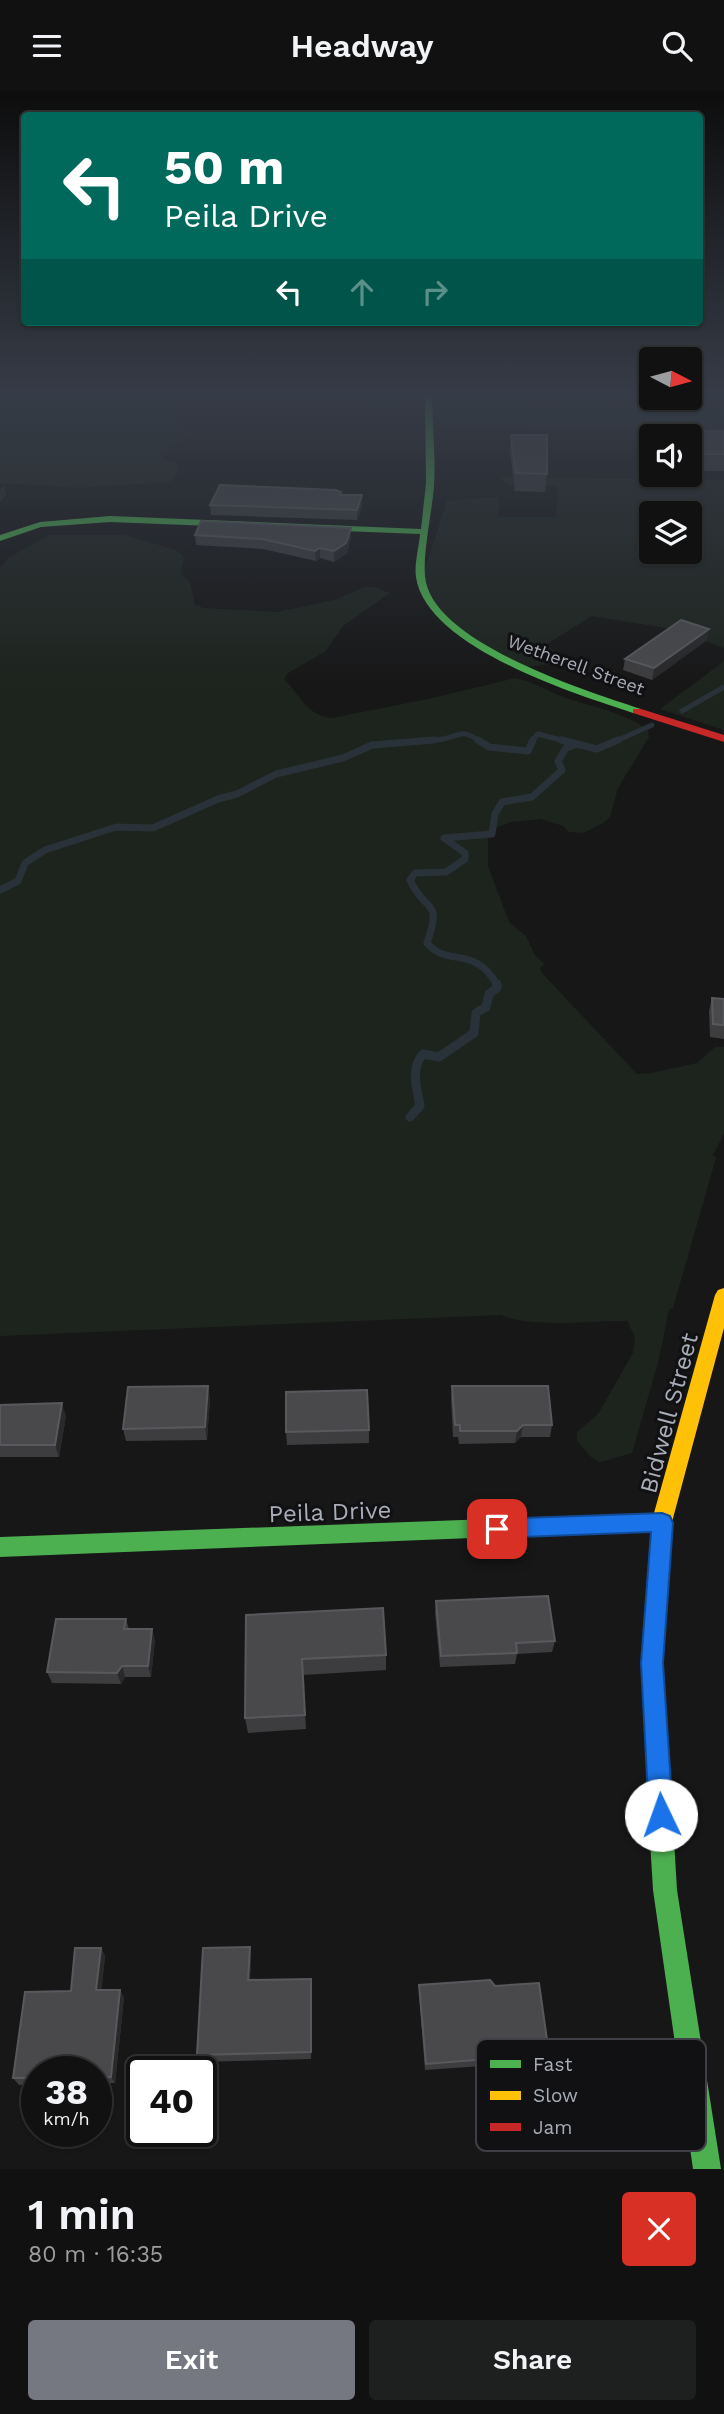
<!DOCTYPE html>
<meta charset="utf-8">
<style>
:root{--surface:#111;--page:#1e1f1f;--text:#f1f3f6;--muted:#9c9d9f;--line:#303131;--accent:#757880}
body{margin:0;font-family:"Work Sans",sans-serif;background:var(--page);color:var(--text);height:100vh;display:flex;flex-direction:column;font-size:26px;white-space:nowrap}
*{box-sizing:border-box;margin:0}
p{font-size:23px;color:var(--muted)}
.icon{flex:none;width:38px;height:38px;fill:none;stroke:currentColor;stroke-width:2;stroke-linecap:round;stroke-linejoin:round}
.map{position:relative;height:2078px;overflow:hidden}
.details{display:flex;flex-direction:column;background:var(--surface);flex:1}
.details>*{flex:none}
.banner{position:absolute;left:21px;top:21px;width:682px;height:214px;border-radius:7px;box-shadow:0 2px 5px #0004,0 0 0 2px var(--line);background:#00695c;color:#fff;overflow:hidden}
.needle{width:46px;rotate:96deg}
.buttons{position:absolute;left:639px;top:256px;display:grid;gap:14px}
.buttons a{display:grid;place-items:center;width:63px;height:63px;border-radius:7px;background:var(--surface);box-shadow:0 2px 5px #0004,0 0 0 2px var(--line);font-size:35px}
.speed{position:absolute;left:21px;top:1965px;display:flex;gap:14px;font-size:35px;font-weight:700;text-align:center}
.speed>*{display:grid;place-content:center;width:91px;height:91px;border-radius:50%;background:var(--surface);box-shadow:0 2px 5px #0004,0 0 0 2px var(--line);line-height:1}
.speed small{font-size:18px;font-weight:400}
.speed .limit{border:4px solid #111;border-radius:10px;background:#fff;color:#111}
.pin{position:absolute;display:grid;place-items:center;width:60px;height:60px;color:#fff;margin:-30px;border-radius:14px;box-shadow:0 4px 10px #0006}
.me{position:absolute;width:77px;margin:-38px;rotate:357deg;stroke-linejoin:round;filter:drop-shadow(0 0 5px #0008)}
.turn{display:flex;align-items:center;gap:24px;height:147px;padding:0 28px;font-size:32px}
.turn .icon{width:91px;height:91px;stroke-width:2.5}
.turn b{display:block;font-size:49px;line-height:60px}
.lanes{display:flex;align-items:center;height:66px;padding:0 28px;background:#0003;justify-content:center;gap:35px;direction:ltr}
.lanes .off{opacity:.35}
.round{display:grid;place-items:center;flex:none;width:74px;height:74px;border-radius:7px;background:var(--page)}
.overview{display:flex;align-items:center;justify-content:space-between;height:119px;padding:0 28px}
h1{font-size:42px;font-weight:600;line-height:52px}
.action{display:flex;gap:14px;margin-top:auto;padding:14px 28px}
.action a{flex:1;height:80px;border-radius:7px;background:var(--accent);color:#fff;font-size:28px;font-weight:600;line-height:80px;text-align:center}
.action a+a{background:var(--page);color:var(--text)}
header{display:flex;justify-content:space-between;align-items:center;height:91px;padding:0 28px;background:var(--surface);font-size:32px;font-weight:600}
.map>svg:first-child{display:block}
.green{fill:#1d241e;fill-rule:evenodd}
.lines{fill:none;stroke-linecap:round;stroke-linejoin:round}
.stream-far2{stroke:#2a3239;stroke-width:5}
.stream-far1{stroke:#2a3239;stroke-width:7}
.stream{stroke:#2a3239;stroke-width:9}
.fast{fill:#4caf50;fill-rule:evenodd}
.slow{fill:#ffc107;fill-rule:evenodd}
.jam{fill:#c62828;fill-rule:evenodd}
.wall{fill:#3d3d3f}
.shaded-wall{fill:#29292a}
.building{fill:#49494c;stroke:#58595d;stroke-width:2}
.route{fill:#1a73e8;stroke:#114b97;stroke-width:2}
.labels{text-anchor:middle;stroke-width:6;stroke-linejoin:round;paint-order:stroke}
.far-street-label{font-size:18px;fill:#a8adb8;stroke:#111113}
.near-street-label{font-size:24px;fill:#a8adb8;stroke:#111113}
.key{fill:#111113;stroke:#3e4045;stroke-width:2}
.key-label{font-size:19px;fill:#a8adb8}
</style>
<header><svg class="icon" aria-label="menu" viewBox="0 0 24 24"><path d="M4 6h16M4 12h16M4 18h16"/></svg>Headway<svg class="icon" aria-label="search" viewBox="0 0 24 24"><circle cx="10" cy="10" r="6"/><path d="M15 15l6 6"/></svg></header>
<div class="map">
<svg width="724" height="2078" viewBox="0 0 724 2078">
<rect width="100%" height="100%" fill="#171717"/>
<path class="green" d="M0,303H218L180,310L183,315L176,331L181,336L192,340L193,345L172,356L163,368L176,372L180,378L171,391L78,397L0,392Z
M349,303H407L414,316L382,319L356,313L355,304Z
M430,303H495L510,306L514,312L540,315L579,309L624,317L724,314V342L440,336Z
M500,386L724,389V557L677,539L592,525L547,553L564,571L521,577L445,531L421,490L447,410L500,405L498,426H556L557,395L507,394ZM651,422H690V460H651Z
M49,444H125L176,459L184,466L181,483L190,491L195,514L204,517L277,521L334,509L364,496H374L390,502L343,535L326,560L288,582L284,588C300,604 307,625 332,627L433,607L515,587C532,590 545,599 561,605C590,616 622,620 648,639L649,646L618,697L610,726L603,732L583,742L569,741L563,735L541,728L511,731L488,740V775L509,831L526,845L535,864L545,874L540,876L542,882L637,983L651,982L697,972L715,956H724V1042L713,1064L716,1067L673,1217L669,1218L659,1268L632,1362L600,1371L591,1366L577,1350V1341L598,1323L633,1262L635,1246L627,1230C590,1229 533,1238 501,1224L0,1245V477L8,467Z
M724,570V639L660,618Z"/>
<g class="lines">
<path class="stream-far2" d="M682,620L724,596
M412,651C422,650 433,650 443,648C463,644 460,637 481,651
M531,651L538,643L568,651
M614,651L652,634"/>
<path class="stream-far1" d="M478,649L489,656L528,660L533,649
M561,649L597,658L618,649
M0,799L18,790L25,772L45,759L116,736L153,737L218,708L237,703L276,683L343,667L372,654L434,649
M497,894C474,853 448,877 427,852C443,806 425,823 410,789L415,782L446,781L465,768V762L444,747L492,743L495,723L502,711L532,706L562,679L558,670L566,657L575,654"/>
<path class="stream" d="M410,1026L420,1015C417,997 410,978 423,963L439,966L474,942L476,922L486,916L489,903L497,897V893"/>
<path class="fast" d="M425,303H432C432,333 436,365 434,395C432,421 423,460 425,485C430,551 587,600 641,618V622H633C575,603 426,556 416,486C414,474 419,456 420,443L110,431L41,436L0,450V444L40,431L110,425L421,438L426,392Z
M544,1426L551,1428L554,1435L551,1442L544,1444L0,1466V1446Z
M662,1737L671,1740L674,1749L677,1799L721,2078H693L653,1799L650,1749L653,1740Z"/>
<path class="slow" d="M724,1197V1237L672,1431L663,1572L674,1749L671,1758L662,1761L653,1758L650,1749L641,1572L651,1441L544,1444L537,1442L534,1435L537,1428L544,1426L654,1422L715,1204L718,1199Z"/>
<path class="jam" d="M633,618H641L724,644V651L633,622Z"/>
</g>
<path class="wall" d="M669,339L724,340V380H690V345H668Z
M511,344L547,383L545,401L515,400L510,360Z
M341,401V404L362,415L357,429L211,424L210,414Z
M351,437V447L347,462L334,471L320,467L316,470L263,458L196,454L195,444Z
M707,549L652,589L623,579L625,568Z
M712,907L724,908V948L710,946L709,920Z
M452,1295L552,1334L550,1346H521L515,1352L459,1353L458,1346H453L451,1308Z
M210,1307L207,1349L126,1350L123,1338Z
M0,1314L66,1325L59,1366H0Z
M369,1339V1352L287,1354L286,1341Z
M436,1510L555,1550L552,1561L517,1563L515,1573L440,1576L435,1522Z
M246,1524L386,1564V1579L303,1584L306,1638L248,1642L245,1627Z
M126,1528L129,1538L155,1549L151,1586H125L121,1593L52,1592L47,1581Z
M101,1857L105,1865L101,1899H120L124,1907L115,1992H96V1981H37V1993L19,1994L13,1987L71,1900Z
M251,1864L250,1889L312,1896L311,1968L200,1971L197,1964Z
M419,1894L548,1956L545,1963L500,1966L497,1974L425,1979L419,1902Z"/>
<path class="shaded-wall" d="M4,394L6,404L0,411V399Z
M362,404V415L357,429V419Z
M351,437V447L347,462L334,471V460Z
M320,457V467L316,470L315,460Z
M709,538L707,549L652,589L654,577Z
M208,1295L210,1307L207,1349L205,1336Z
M62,1312L66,1325L59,1366L55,1354Z
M523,1334L521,1346L515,1352L517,1340Z
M152,1538L155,1549L151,1586L148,1575Z
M122,1575L125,1586L121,1593L117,1582Z
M250,1856L251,1864L250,1897L248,1889Z
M101,1857L105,1865L101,1907L96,1899Z
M311,1888L312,1896L311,1968Z
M120,1899L124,1907L115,1992L111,1986Z"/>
<path class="building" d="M669,339L724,340V363H690V345H671Z
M511,344H547V383L516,382Z
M220,394L336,399L341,401L340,404H362L357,419L210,414Z
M201,430L351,437L346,452L334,460L320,457L315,460L262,448L195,444Z
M681,529L709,538L654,577L625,568Z
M712,907L724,908V934L713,933Z
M208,1295L205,1336L123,1338L128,1296Z
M452,1295H548L552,1334H523L517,1340H460V1334H455Z
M367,1299L369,1339L286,1341V1301Z
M62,1312L55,1354H0V1314Z
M548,1505L555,1550L516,1552L517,1562L441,1565L436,1510Z
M383,1517L386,1564L302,1568L305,1624L245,1627L246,1524Z
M56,1528H126L124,1538H152L148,1575H122L117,1582L47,1581Z
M250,1856L248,1889L311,1888V1961L197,1964L203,1857Z
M75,1857H101L96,1899H120L111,1986H96V1981H37V1987H13L25,1901L71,1900Z
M490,1889L495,1895L539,1892L548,1956L503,1960L499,1967L426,1973L419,1894Z"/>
<linearGradient id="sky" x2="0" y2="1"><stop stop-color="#0d0d0d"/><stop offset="0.51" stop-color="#363c47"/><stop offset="1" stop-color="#363c47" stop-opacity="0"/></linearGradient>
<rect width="724" height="594" fill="url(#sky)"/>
<path class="route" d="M662,1422L670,1425L673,1432L663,1572L673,1724L669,1732L661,1736L652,1732L649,1724L641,1572L651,1441L497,1447L489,1444L486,1438L489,1431L497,1428Z"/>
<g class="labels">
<g class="far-street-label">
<text transform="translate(576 574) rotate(20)" y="6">Wetherell Street</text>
</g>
<g class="near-street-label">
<text transform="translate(669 1322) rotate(-75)" y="8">Bidwell Street</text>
<text transform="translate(330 1421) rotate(-2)" y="8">Peila Drive</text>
</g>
</g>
<rect x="476" y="1948" width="230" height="112" rx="10" class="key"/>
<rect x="490" y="1969" width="31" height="8" fill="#4caf50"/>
<rect x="490" y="2000" width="31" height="9" fill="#ffc107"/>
<rect x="490" y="2032" width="31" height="8" fill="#c62828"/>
<g class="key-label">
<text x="533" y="1980">Fast</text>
<text x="533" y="2011">Slow</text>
<text x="533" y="2043">Jam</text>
</g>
</svg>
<div class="buttons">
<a><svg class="needle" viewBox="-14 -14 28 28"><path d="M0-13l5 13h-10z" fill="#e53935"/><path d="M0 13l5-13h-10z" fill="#9c9d9f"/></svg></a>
<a><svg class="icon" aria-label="sound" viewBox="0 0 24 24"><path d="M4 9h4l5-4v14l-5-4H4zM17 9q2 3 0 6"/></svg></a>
<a><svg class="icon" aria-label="layers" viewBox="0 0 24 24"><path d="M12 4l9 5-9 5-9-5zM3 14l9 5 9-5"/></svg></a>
</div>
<div class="speed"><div>38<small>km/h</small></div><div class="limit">40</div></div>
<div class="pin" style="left:497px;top:1438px;background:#d93025"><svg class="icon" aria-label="arrive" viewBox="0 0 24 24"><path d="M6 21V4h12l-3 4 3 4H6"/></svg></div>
<svg class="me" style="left:661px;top:1724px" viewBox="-20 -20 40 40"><circle r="19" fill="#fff"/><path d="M0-13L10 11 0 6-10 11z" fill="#1a73e8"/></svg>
<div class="banner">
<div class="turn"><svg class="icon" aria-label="left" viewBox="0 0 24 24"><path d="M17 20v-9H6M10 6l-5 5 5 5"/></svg><div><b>50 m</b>Peila Drive</div></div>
<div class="lanes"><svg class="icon" aria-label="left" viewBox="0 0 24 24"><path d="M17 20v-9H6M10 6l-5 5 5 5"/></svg><svg class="icon off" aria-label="ahead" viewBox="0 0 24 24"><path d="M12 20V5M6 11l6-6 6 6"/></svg><svg class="icon off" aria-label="right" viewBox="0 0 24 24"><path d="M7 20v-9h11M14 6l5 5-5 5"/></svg></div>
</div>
</div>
<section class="details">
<div class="overview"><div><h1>1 min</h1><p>80 m · 16:35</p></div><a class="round" style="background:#d93025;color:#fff"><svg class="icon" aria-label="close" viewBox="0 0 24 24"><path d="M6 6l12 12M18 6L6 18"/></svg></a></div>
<div class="action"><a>Exit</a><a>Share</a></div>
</section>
